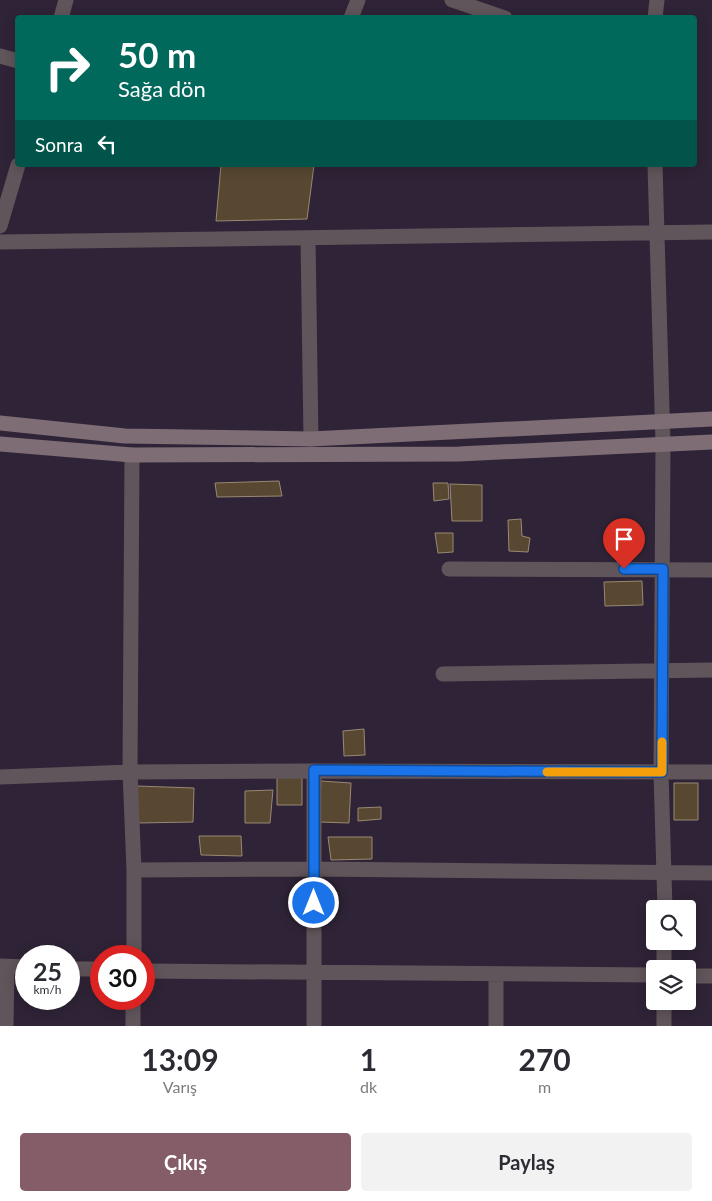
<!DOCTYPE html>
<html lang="tr">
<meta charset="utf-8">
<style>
:root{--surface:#fff;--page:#f2f2f3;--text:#2b2b33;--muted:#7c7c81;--accent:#855d69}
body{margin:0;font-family:Lato,sans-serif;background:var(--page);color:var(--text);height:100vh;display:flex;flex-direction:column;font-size:19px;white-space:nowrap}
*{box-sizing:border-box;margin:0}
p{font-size:16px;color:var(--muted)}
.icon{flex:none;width:28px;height:28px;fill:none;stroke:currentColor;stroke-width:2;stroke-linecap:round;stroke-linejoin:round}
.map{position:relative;height:1026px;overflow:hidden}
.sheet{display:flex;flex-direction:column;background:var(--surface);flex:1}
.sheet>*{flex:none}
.top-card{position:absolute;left:15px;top:15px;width:682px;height:152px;border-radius:5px;box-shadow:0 2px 12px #0003;background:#00695c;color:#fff;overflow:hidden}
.tools{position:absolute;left:646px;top:900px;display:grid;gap:10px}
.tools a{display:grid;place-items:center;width:50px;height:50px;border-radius:5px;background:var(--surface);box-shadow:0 2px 12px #0003;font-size:25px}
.speed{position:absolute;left:15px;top:945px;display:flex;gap:10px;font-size:25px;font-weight:700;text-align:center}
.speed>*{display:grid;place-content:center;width:65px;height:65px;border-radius:50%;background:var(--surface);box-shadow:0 2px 12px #0003;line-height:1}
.speed small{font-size:12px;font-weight:400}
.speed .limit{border:8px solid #d22;background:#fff;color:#111}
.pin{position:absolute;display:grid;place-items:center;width:42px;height:42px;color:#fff;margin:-51px -21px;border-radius:50% 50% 50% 0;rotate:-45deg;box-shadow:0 0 5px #0007}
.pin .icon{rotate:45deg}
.me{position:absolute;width:55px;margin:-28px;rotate:0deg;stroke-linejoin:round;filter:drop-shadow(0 0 4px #0008)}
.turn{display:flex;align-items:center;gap:18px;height:105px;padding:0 20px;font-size:22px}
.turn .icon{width:65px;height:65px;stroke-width:2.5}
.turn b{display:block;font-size:35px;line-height:42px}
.then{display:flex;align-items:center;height:48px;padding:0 20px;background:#0003;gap:10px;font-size:19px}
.eta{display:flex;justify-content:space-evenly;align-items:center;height:85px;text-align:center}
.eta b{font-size:30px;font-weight:700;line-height:35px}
.cta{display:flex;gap:10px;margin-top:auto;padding:10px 20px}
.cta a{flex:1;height:58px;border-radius:5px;background:var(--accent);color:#fff;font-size:20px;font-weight:700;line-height:58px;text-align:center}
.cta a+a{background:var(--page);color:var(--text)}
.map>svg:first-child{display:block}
.building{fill:#584832;stroke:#998873}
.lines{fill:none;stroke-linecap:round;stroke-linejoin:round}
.minor{stroke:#60555a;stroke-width:15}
.secondary{stroke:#7e6d75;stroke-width:15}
.route-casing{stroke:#114b97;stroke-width:12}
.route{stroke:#1a73e8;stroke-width:9}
.slow{stroke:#f59e0b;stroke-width:9}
</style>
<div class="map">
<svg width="712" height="1026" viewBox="0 0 712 1026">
<rect width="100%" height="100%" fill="#2f2437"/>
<path class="building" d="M221,165H314L307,219L216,221Z
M279,481L282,496L217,497L215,483Z
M433,483H448L449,499L434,501Z
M450,484L482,485V521H452Z
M521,519L522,536L530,538L528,552L509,551L508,520Z
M435,533H453V552L438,553Z
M642,581L643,605L605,606L604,582Z
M364,729L365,755L344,756L343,731Z
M277,777H302V805H277Z
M321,781L351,783L349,823L319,822Z
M674,783H698V820H674Z
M137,786L194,788L193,822L138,823Z
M273,790L270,823H245V791Z
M381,807V819L358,821V808Z
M199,836H241L242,856L201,855Z
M328,837H372V859L331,860Z"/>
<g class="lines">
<path class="minor" d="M452,0L505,18
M61,18L66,0
M351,18L358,0
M655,18L657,0
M0,56L18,61
M655,165L663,443L661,773L665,909
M0,226L18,165
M308,238L311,439
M0,242L712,232
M132,455L130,772L134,870V956
M449,569L712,570
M443,674L712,670
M314,771V1026
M0,777L130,772L314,771L712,772
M134,870L314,869L712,873
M0,966L26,967
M69,969H101
M664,969V941
M144,971L655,975
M496,974V1026
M688,976H712
M6,1026L7,967
M133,1026V999
M664,1026V1001"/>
<path class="secondary" d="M0,423L125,436L311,439L712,419
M0,444L132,455L459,454L712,442"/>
</g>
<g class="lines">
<defs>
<path id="route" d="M314,903V770L662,772L663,569H624"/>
</defs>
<use href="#route" class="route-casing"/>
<use href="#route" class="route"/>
<path class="slow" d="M547,772H662V742"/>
</g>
</svg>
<div class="tools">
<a><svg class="icon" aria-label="search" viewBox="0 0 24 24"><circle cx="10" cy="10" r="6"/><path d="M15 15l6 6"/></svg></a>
<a><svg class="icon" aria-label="layers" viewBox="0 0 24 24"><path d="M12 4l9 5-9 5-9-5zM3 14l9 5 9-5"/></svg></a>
</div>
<div class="speed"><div>25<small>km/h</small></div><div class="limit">30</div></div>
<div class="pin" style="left:624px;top:569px;background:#d93025"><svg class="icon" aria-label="arrive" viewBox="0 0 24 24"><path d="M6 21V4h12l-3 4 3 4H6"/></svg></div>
<svg class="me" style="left:314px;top:903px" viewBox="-20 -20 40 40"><circle r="17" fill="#1a73e8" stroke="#fff" stroke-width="3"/><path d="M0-11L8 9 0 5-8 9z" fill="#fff"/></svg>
<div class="top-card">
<div class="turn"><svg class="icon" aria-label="right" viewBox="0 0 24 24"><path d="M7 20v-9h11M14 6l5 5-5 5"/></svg><div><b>50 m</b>Sağa dön</div></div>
<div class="then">Sonra<svg class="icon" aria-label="left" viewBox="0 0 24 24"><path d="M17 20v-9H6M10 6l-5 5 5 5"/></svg></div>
</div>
</div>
<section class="sheet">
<div class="eta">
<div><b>13:09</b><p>Varış</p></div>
<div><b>1</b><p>dk</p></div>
<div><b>270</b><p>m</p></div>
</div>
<div class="cta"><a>Çıkış</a><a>Paylaş</a></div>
</section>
